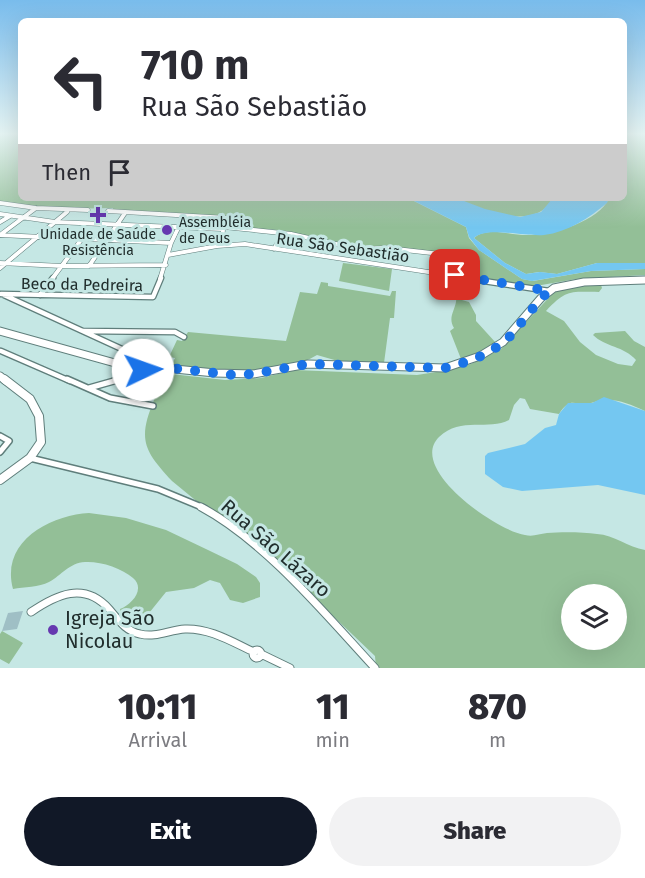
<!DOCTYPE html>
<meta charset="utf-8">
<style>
:root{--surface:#fff;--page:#f2f2f3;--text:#2b2b33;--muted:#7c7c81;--accent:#111827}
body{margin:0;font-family:"Fira Sans",sans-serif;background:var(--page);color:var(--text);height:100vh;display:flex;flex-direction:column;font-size:22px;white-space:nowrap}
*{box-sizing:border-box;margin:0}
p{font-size:20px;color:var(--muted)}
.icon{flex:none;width:33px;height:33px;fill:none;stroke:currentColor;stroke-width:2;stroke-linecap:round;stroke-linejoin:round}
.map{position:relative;height:668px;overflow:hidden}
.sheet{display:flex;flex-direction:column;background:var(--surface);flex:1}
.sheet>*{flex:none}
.guide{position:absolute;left:18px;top:18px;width:609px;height:183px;border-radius:9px;box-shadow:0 6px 24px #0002;background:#fff;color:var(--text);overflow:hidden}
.tools{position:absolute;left:561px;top:584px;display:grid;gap:12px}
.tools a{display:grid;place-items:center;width:66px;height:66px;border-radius:50%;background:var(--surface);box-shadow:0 6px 24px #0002;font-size:30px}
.pin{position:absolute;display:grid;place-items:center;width:51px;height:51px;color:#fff;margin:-26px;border-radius:12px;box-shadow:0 3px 9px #0006}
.me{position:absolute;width:66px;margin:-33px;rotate:87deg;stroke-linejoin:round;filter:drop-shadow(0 0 4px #0008)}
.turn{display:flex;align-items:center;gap:21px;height:126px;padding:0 24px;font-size:27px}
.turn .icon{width:78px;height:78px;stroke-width:2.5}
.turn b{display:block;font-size:42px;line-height:51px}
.then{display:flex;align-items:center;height:57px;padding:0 24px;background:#0003;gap:12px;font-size:22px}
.eta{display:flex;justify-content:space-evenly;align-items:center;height:102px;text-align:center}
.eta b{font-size:36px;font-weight:800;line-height:42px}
.primary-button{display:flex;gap:12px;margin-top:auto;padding:12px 24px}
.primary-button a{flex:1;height:69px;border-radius:36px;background:var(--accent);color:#fff;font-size:24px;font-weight:800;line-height:69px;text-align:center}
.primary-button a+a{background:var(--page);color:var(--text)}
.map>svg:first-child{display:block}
.green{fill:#93bf97;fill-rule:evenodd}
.water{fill:#74c7f1}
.building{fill:#9fbfc5}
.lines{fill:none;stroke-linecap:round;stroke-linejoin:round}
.minor-far3-casing{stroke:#5f7e7b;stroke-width:5}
.minor-far2-casing{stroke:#5f7e7b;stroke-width:7}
.minor-far1-casing{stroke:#5f7e7b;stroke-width:8}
.minor-casing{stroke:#5f7e7b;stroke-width:9}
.secondary-far1-casing{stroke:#5f7e7b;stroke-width:9}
.secondary-casing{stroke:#5f7e7b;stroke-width:10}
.minor-far3{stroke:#fff;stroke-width:4}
.minor-far2{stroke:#fff;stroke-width:4.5}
.minor-far1{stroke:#fff;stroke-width:5}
.minor{stroke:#fff;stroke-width:7}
.secondary-far1{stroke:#fff;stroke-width:7}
.secondary{stroke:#fff;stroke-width:8}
.route{stroke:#1a73e8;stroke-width:10;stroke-dasharray:0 18}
.poi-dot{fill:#6639b0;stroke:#c5e7e4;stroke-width:2}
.labels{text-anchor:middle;stroke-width:6;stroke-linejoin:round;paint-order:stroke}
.far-poi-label{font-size:14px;fill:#212e2d;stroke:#c5e7e4;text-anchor:start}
.street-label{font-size:16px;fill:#212e2d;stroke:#c5e7e4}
.near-street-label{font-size:20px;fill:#212e2d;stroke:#c5e7e4}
.near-poi-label{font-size:20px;fill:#212e2d;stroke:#c5e7e4;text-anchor:start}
</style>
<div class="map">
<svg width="645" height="668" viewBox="0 0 645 668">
<rect width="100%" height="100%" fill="#c5e7e4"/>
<path class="green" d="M0,134H21V198H408L466,227L469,238L479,250L522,279L533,281L591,271L645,269V275L576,279L530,287L483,280L458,257L392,248L360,249L278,230L232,227L229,225L230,219L226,218L113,212V208L56,209L0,203Z
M624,134H645V263H597L557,274L539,272L526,274L505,263L474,238C487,226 513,236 529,235C552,235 600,221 609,198H624Z
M456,198H553C535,233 482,210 456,198Z
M343,263L392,269L389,291L339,281Z
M456,281L463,282L462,300L469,302L476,315V321L496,343L476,354L461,359L450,331L454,328C448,318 454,312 456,302C457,296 456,288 456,281Z
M321,282L328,283V286L390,296L392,291H396L394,318H390L384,363L338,361L317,355C277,379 215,371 171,366L175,358L169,357L177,340L182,341L188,332L286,341L300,292L317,294Z
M601,285L602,288L599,292C570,292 567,289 546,311L564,321L580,342L596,355L618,364L632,366L636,360C624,346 605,347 593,335L595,333L625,331L634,341L645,347V411C626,402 610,396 591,403C575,408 572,394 559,414L530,409L525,399L520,398L514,405L509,420C489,431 461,416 439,437C407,469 497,531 525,535C533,537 539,534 547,533C561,532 583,532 597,534C614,535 628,547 645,550V668H376L375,656L311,595L172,481C143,450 138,439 154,400C158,392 163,382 162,373L225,380L261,378L295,370L417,375L449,370L471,364L501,349L555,291L570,287ZM572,594H616V639H572Z
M89,513L126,518L166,530L208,550L237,564L256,577L260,583V597L243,603L230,600L220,583L210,580L194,588L166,592L137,628L121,614L120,609C131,605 146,589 133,578C122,568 100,561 85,562C69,563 62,575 49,582C39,587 24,587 13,589C0,541 51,515 89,513Z
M2,631L23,643L9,664L0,659V634Z"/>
<path class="water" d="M408,198H456L485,209L520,217L541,212L553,198H609L607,203C589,218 568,232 544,235C526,237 486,226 474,238L505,263L526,274L540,272L557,274L597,263H645V269L591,271L532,281L522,279L479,250L469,237L466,227Z
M604,397L645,411V495L598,485L522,491L503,487L485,474V456L488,453L525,444L545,428L556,425L559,414L568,403H592Z"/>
<path class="building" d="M23,611L17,629L2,631L8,613Z"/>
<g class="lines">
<defs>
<path id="minor-far3" d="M0,203L36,208L88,210
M108,211L227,218L223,229L222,245
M0,214L55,222L223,229
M0,222L10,216
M224,227L291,234L358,249L387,248L449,255L466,265L473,279
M0,235L171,243
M0,235L36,208
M274,249L283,233
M168,255L217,246L245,244L474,279
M0,263L62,266L166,265
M89,266L125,213
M0,268L67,212
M436,273L437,261
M52,279L81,240
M160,279L171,243L184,216"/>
<path id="minor-far2" d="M464,278L549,291
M1,294L153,297L161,278
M4,295L124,350L139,360L142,366
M40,295L53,278
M83,331L175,332L184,337
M1,351L70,381
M113,381L150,374"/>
<path id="minor-far1" d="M67,379L110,398L153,406
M89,388L121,379
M0,436L9,441L0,452
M30,458L158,489L204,508"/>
<path id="minor" d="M201,507C266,542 325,614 375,668
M31,612C56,595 84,581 109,609C118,619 125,631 140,634C156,638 169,630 185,629C210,628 232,642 254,652
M253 654a4 4 0 1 1 8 0a4 4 0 1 1-8 0Z
M261,654L290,668"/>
<path id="secondary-far1" d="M0,331L115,363L215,373L253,374L308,364L445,368L480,356L503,342L541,298L554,288L584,282L645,280
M142,366L143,370L152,374L166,370
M0,376L6,381"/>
<path id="secondary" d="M0,480L30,458L41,442L39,416L30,399L4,379"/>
</defs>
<use href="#minor-far3" class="minor-far3-casing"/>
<use href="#minor-far2" class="minor-far2-casing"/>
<use href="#minor-far1" class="minor-far1-casing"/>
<use href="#minor" class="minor-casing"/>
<use href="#secondary-far1" class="secondary-far1-casing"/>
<use href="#secondary" class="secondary-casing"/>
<use href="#minor-far3" class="minor-far3"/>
<use href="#minor-far2" class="minor-far2"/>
<use href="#minor-far1" class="minor-far1"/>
<use href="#minor" class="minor"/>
<use href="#secondary-far1" class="secondary-far1"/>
<use href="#secondary" class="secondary"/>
</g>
<linearGradient id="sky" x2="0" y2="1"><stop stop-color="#79bcec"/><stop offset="0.59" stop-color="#e5f4f3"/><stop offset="1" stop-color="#e5f4f3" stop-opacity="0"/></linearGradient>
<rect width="645" height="227" fill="url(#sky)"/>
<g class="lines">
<path class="route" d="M143,370L152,374L171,368L233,375L253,374L308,364L445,368C469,362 495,353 512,334C524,320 535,304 549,291L455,275"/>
</g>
<g class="poi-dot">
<path d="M95 206h6v6h6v6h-6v6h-6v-6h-6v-6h6z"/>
<circle cx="167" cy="230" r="6"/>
<circle cx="53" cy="630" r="6"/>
</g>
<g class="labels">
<g class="far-poi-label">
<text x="179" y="227">Assembléia<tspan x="179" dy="16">de Deus</tspan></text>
<text x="98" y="239" text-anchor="middle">Unidade de Saúde<tspan x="98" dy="16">Resistência</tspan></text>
</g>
<g class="street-label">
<text transform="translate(343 247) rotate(8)" y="6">Rua São Sebastião</text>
<text transform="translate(82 284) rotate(1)" y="6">Beco da Pedreira</text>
</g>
<g class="near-street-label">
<text transform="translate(276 548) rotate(41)" y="7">Rua São Lázaro</text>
</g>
<g class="near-poi-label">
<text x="65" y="625">Igreja São<tspan x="65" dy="23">Nicolau</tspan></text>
</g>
</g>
</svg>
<div class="tools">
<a><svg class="icon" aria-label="layers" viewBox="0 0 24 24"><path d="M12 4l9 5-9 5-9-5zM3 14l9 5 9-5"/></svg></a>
</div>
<div class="pin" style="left:455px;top:275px;background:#d93025"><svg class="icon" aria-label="arrive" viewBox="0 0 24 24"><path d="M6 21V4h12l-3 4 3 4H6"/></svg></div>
<svg class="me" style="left:143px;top:370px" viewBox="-20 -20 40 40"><circle r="19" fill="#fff"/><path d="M0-13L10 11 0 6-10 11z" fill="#1a73e8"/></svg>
<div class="guide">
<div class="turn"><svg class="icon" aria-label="left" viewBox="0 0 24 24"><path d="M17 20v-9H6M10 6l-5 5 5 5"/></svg><div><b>710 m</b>Rua São Sebastião</div></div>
<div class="then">Then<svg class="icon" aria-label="arrive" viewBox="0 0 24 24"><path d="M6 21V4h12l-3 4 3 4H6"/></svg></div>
</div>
</div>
<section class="sheet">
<div class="eta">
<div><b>10:11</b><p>Arrival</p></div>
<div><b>11</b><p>min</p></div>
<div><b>870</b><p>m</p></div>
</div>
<div class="primary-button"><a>Exit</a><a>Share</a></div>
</section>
